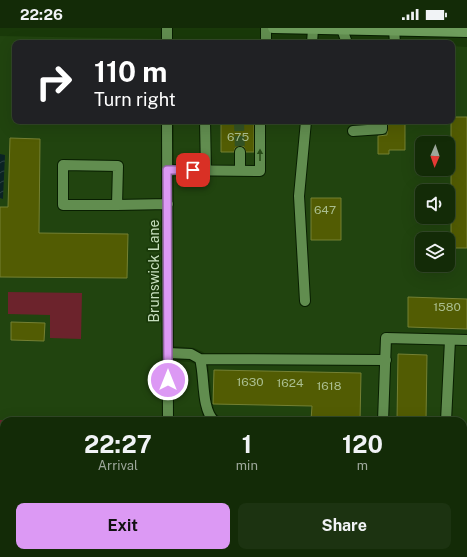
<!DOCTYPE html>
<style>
:root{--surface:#132b07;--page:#1c3311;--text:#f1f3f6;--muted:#9da79b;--line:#324728;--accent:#dc99f4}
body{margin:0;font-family:"Public Sans",sans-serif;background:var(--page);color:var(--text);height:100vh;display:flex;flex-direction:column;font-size:15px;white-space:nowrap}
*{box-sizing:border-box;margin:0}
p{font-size:13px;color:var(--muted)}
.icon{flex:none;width:22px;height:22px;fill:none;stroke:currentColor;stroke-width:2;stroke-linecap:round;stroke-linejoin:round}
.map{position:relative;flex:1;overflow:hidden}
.side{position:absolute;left:0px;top:389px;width:467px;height:140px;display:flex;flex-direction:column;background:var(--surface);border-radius:12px 12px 0 0;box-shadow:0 4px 16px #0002,0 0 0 1px var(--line)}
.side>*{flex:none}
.banner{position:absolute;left:12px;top:12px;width:443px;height:84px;border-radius:8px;box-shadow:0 4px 16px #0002,0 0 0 1px var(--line);background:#202124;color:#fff;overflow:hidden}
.needle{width:26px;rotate:182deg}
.tools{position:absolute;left:415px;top:108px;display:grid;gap:8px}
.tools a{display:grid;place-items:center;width:40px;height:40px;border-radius:8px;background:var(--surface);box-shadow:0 4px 16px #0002,0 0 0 1px var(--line);font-size:20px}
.pin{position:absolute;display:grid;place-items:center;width:34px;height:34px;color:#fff;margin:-17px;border-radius:8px;box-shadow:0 2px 6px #0006}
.me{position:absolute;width:44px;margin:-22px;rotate:0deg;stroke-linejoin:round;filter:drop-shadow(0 0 3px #0008)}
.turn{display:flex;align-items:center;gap:14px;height:84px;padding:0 16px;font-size:18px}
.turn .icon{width:52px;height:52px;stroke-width:2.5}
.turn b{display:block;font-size:28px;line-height:34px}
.eta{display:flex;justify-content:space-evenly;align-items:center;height:68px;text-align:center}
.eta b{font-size:24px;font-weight:700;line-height:28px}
.cta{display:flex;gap:8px;margin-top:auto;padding:8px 16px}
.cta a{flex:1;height:46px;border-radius:8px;background:var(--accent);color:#111;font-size:16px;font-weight:700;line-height:46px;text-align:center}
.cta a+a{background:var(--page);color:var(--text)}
.status{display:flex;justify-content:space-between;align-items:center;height:28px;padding:0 20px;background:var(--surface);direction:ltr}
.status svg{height:11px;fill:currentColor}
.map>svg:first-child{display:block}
.built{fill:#21440f;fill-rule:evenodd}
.park{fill:#6c232c}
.water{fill:url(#water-waves)}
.building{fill:#525c03;stroke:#748033}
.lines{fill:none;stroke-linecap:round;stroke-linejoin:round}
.minor-tunnel{stroke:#335224;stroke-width:10;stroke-dasharray:10 5;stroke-linecap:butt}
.minor-casing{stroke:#081e01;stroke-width:12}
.major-casing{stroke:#081e01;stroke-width:12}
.minor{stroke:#618d4f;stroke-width:10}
.major{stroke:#6e9d5c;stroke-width:10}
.oneway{fill:#274a17}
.route-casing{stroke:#8f639f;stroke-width:10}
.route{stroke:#dc99f4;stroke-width:7}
.labels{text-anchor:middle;stroke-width:3.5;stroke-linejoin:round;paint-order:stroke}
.number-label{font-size:12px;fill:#aabe8f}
.street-label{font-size:14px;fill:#c7dfbe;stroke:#193909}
</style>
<div class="status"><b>22:26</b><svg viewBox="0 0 49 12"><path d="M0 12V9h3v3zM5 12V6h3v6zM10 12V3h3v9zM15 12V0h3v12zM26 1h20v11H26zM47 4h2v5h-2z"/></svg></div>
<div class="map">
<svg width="467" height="529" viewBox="0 0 467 529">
<defs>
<pattern id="water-waves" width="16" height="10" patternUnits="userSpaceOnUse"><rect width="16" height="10" fill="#0b2324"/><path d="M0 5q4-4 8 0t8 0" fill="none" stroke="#2d4242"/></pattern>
</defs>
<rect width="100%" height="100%" fill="#193909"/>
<path class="built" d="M0,8L161,11V15H15V93H161L162,393H4V490H0Z
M174,11L361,15H174Z
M452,18L467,19V498H463V393H294L288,390L231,391L220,389L214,384L207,329L203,324L194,320L174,318V93H452ZM422,115H448V141H422ZM422,163H448V189H422ZM422,211H448V237H422Z
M174,333L190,334L195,336L199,372L204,393H174Z
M0,510H4V525H112L115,529H0Z
M463,513H467V529H180V525H463Z"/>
<path class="park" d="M8,264L82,265L81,311L50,310V287L8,286Z
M0,392L25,393H4V440H0Z"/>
<path class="water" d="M0,126L5,127L3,171L0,170Z"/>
<path class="building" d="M452,89H467V220H451V93H452Z
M221,93H254V124H246L244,119L240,118L235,120L234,124H221Z
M388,93H405V122H389V126H378V108L387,107Z
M10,110L40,111L39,205L128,206L127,250L0,249V179H8Z
M311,170H341V212H311Z
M408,269L467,271V301L408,299Z
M11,294L45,295L44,313L11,312Z
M398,326L427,327L426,393H397Z
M214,342L361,345L360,393L311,392L312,378L213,376Z"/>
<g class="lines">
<path class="minor-tunnel" d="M239,93L240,124"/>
<defs>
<path id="minor" d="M167,0V15
M266,0V15
M342,1L347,15
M394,2L395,15
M312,15L313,1
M167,93L168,393
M205,93L206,143
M353,103L382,101V93
M240,124V143
M167,142L260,143V93
M117,177H63V137L118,138L117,177L168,176
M305,273L299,168L306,93
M168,325L191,326L200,331C205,349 201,380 214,393
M200,331L386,332
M383,393L386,310L467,312
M446,393L450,312
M0,497H4
M463,505H467
M315,525V529
M168,529V525
M344,529V525"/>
<path id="major" d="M273,0L467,4"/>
</defs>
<use href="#minor" class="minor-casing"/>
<use href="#major" class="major-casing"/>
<use href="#minor" class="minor"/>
<use href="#major" class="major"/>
</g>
<defs><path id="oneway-solid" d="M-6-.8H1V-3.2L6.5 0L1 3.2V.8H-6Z"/></defs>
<use class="oneway" href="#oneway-solid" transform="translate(260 127) rotate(-90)"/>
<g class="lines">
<defs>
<path id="route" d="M168,352L167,142H193"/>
</defs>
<use href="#route" class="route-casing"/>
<use href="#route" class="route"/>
</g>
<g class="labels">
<g class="number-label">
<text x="238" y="113">675</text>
<text x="325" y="186">647</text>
<text x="447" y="283">1580</text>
<text x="250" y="358">1630</text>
<text x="290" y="359">1624</text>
<text x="329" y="362">1618</text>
</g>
<g class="street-label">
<text transform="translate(154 243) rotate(-90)" y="5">Brunswick Lane</text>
</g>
</g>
</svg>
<div class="tools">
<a><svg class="needle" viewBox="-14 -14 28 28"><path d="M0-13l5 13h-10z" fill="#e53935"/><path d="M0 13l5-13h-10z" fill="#9da79b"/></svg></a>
<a><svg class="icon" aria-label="sound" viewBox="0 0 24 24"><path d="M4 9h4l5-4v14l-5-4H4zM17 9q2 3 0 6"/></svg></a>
<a><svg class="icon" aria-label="layers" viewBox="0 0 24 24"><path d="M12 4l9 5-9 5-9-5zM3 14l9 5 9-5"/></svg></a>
</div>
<div class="pin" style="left:193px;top:142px;background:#d93025"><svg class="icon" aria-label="arrive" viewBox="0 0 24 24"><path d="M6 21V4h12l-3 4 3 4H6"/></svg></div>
<svg class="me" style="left:168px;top:352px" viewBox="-20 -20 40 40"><circle r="17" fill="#dc99f4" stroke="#fff" stroke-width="3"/><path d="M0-11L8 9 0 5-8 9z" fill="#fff"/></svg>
<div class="banner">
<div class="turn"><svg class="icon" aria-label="right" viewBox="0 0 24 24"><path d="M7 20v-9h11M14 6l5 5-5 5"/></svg><div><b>110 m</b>Turn right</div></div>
</div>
<section class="side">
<div class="eta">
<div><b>22:27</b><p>Arrival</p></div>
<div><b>1</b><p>min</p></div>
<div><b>120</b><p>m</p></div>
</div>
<div class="cta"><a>Exit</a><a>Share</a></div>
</section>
</div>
